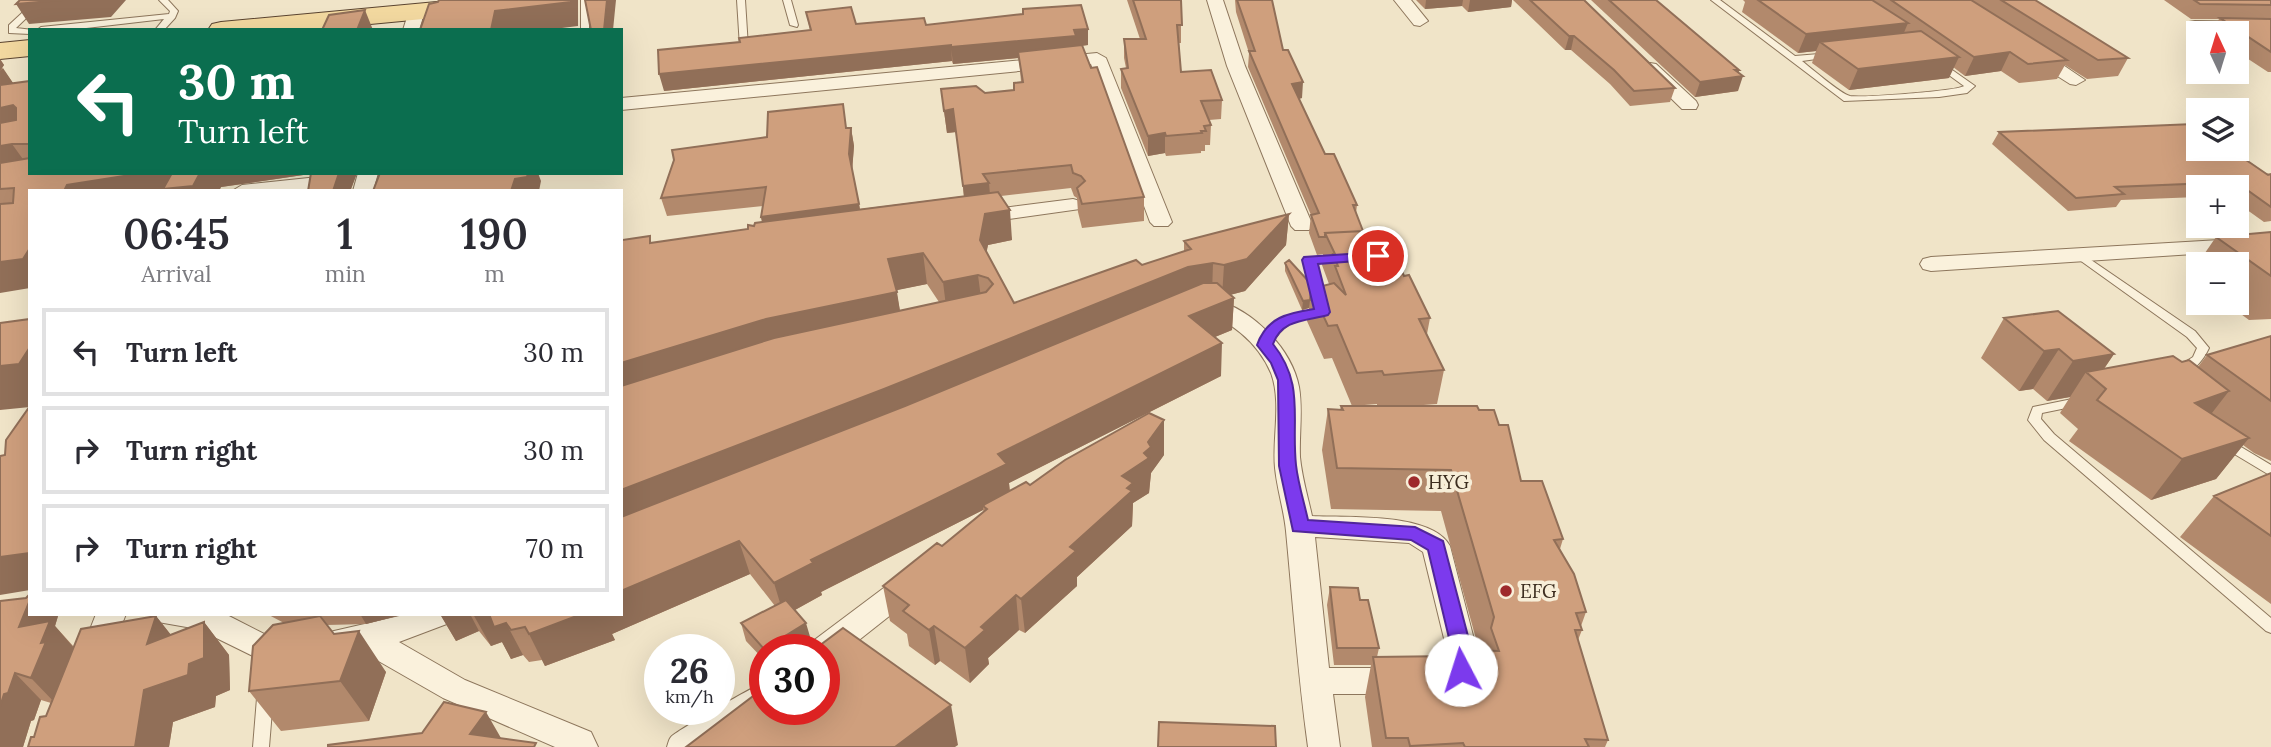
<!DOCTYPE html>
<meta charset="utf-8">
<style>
:root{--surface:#fff;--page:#f7f7f7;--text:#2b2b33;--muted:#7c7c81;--line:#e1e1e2}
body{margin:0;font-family:Lora,serif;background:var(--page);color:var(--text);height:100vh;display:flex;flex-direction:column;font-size:26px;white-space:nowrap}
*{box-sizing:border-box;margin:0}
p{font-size:23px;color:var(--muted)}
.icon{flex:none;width:38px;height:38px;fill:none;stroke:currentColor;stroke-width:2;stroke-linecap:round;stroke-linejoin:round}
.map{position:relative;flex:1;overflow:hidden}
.panel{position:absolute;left:28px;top:189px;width:595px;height:427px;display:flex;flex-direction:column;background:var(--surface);border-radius:0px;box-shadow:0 7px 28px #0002}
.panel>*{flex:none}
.hud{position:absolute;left:28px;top:28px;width:595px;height:147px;border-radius:0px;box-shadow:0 7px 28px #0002;background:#0b6e4f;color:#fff;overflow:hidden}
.needle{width:46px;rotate:356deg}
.fabs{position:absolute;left:2186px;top:21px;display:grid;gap:14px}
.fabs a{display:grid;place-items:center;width:63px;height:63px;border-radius:0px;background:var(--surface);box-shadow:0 7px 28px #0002;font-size:35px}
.speed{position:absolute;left:644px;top:634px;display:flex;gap:14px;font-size:35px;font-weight:700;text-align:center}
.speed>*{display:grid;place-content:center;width:91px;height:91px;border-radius:50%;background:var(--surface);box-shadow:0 7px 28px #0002;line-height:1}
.speed small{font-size:18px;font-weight:400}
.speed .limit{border:10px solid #d22;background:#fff;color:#111}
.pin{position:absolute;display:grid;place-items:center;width:60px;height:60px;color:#fff;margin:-30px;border:4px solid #fff;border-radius:50%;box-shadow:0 2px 7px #0007}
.me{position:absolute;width:77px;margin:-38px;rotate:355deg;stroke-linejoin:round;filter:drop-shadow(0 0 5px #0008)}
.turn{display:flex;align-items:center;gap:24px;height:147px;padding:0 35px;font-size:32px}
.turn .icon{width:91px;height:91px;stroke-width:2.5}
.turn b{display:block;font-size:49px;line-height:60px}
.eta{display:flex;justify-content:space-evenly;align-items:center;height:119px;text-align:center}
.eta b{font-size:42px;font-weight:600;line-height:49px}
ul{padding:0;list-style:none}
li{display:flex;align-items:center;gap:21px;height:88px;margin:0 14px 10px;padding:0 21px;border:4px solid var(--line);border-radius:0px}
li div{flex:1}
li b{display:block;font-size:26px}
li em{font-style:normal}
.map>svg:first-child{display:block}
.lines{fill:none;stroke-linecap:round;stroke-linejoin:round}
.service-casing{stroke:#8d765c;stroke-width:2}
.minor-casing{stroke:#8d765c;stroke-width:2}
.primary-casing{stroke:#5b4430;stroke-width:2}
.service{fill:#faf1dc;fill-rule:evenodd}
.minor{fill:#faf1dc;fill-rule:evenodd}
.primary{fill:#f3d9a0;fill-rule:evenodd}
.wall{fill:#b2896c;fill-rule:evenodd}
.shaded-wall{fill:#916f58}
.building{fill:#cf9f7d;stroke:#916f58;stroke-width:2}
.route{fill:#7c3aed;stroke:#51269a;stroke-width:2}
.poi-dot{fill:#9e2a2b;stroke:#f7eed8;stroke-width:2.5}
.labels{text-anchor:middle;stroke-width:7;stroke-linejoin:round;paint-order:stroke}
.poi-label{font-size:19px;fill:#3d2e20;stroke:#f7eed8;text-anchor:start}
</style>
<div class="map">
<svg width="2271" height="747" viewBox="0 0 2271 747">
<rect width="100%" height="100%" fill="#f0e4c8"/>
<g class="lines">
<defs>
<path id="service" d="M36,0H45L16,28L33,30H30V34L9,33V25Z
M159,0H168L178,11L175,18L164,30H155L164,19L69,30H37L41,27L169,14L170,11Z
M581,0H589V30H581Z
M737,0H745L748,47L744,50L740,47Z
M783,0H791L798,25L797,27L790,25Z
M1711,0H1720L1795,56L1831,53V57L1802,61C1811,68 1841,94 1850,96C1861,98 1957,91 1964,86L1935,65V61L1938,60L1975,86L1967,93L1939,97L1844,101Z
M2078,251L2195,331L2209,348C2203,361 2190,377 2174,375L2172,372L2174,369L2193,357L2197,348L2187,337L2074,256L2073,254Z
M1336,255L1340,256L1341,258L1340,260L1315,263L1329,312L1327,315C1297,321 1286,318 1269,348H1261L1259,345C1271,319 1290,314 1317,309L1304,260L1305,258Z
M2082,397L2088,401L2086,404L2042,413L2041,419L2054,434L2271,618V633L2266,631L2044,440L2028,420L2033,407Z
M2226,438L2271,465V476L2221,446L2219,443L2221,440Z
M265,691L271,693L273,698L269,747H253L257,698L259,693Z"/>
<path id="minor" d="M1207,0H1223L1245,66L1313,226L1309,230H1295L1291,226L1227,66Z
M1394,0H1411L1428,21L1420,26L1414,25Z
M416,9L424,14L419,30H403L408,14Z
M2195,21L2271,22V32L2189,30L2187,26L2189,22Z
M2035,49L2041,50L2085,80L2076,85L2070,84L2029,58L2026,54L2029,50Z
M1097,53L1106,58L1172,222L1168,226H1154L1150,222L1091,64L621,110V98Z
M1650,63L1656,64L1696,101L1698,105L1696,109H1682L1644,72L1641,68L1644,64Z
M358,173H378L373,191H353Z
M318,177L325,179L328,183L325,187L302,191H232L242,185Z
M1073,199L1080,201L1083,205L1080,209L980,223L973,221L970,217L973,213L980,211Z
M2271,237V249L1931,271L1923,269L1920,264L1923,259L1931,257Z
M1205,298C1246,303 1291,345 1299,387C1303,410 1299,434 1300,457C1302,478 1308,497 1312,516C1347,518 1432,512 1450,546L1479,659L1472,679L1449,691L1438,687L1433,678L1438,669L1449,659L1423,552L1409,543L1315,537L1329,668H1399L1410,672L1415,681L1410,690L1399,694H1333L1340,747H1308C1298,675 1293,604 1286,531C1284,510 1277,489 1275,468C1272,438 1282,403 1271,373C1258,342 1228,318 1197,310L1194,305L1197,300Z
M911,572L921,575L926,583L921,591L835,659L824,663V649H809L813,641L901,575Z
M96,614H126L106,664L95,668L84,664L80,655Z
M154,614H225L276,640L295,643L299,652L295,661L273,666L198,629L158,622Z
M408,614H456L452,622L399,642L465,680L591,732L598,747H555L443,698L361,651L334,657L323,653L319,644L323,635L334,631Z
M765,682V709H771L712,747H667C668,744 669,739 671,737C676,731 756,685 765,682Z"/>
<path id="primary" d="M458,0H553L549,5L540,8L307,30H208L212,24L221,22Z
M30,40V56L0,59V43Z"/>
</defs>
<use href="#service" class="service-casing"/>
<use href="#minor" class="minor-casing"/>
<use href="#primary" class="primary-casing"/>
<use href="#service" class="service"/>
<use href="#minor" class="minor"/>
<use href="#primary" class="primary"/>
</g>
<path class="wall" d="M1127,0H1181V43H1179L1181,72L1222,100L1221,119L1209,120L1211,125L1210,145H1205V151H1201V153L1166,156L1165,153L1148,156L1121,88V69L1126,68L1124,58V39H1140Z
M1235,0H1272L1283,50L1302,98L1298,99L1325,154L1357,205L1356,213L1363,231L1404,276L1430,318L1427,334L1444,370L1437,404L1410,406L1479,410L1499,425L1521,481L1563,539L1560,549L1586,612L1581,626L1582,630L1578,640L1608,740L1605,747H1372L1365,697L1371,665H1334L1327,605L1330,587L1360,600L1379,648L1377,657L1454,656L1479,650L1441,511L1331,509L1322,450L1328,409L1340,410L1341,406H1377V404L1352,406L1332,358L1324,359L1307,321L1309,308L1302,310L1285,271V263L1312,289L1329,284L1322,265L1323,254L1317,255L1309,233L1311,215L1248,67L1249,53L1236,12Z
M1416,0H1512L1511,7L1468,12L1462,6L1425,9Z
M1513,0H1584L1675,88L1670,102L1630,106L1610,84L1571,50H1565Z
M1591,0H1656L1739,70L1738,91L1695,97Z
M1743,0H2035L2128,58L2118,76L2087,79L2065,65L2057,79L2019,83L2001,71L1965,76L1953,67L1949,78L1849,90L1812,63L1816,51L1798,53L1742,12L1745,2Z
M2164,0H2271V72H2268L2236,51V33H2211L2219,19H2191Z
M806,12L856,24L1088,29V45L1082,46L1144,197V221L1082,228L1078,212L1077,198L1074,196L1071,188L1001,196L1012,240L988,245L986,252L1014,303L1142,265L1184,251V241L1289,214L1286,245L1245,291L1230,295L1234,298L1232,330L1215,337L1221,376L1009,483L1010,491L1164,455L1151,473L1149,493L1133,503L1132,526L1077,577V586L1025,633L1019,630L988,658L989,664L970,683L940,661L935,665L909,646L907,634L890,621L883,586L942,546L984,512L983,510L821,592L822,595L795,610L811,640L765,649V661L746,641L741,623L775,606L750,574L612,634L615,640L545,666L542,660L529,662L523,655L511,659L502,642L491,646L479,631L456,641L440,614H621L652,243L748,229L762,222L761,217L763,206L667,216L661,198L846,128H851L854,146L852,170L860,209L964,196L956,132L947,133L941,89L985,93L1014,90L1021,82L1019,58L953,64L952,61L664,91L740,42L810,30ZM927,284L939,302L900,311L896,290Z
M0,59L4,65L2,68L13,83L30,81V173H357L351,189L310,174L221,187L219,191H30L0,293Z
M1999,132L2271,174V221L2264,222L2236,202V187H2198V197L2121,200L2116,207L2068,211L1992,144Z
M2271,232V319L2249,320L2226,303H2236V264H2198V282L2189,276L2216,237Z
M2004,318L2114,354L2104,369L2182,362L2198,367L2207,355L2271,336V461L2254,453L2243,445L2216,479L2151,500L2069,441L2078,429L2060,413L2070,397L2047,401L2033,389L2019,391L1981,358Z
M2271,473V604L2180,537L2214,496Z
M0,601L30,614H56L58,616L55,626L74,647L156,616L171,635L204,622L229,655L230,690L216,696L215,707L173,722L169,747H28L46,716L51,703L41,700L34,720L31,721L23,747H0Z
M267,614H405L366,624L327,625L334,634L386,672L369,721L281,731L249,691L284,623Z"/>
<path class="shaded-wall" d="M62,0H126L111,17L29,24L16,4Z
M571,0H578V26L546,30H491L495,11Z
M607,0H616L613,30H604Z
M1426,0H1463L1462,6L1425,9Z
M1470,0H1512L1511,7L1468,12Z
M365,10L373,30H357Z
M1908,23L1900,42H1820L1816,51L1798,53L1806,34Z
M1088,29V45L1018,52L1019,58L953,64L951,47Z
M1569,36H1574L1571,50H1565Z
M951,45L952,61L664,91L659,74Z
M2010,52L2001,71L1965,76L1974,57Z
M1959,57L1949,78L1849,90L1858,69Z
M0,59L4,65L0,71Z
M3,68L19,92L0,102V71Z
M1735,70H1739L1737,77L1743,76L1738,91L1695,97L1700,82Z
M1303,82L1302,98L1290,101L1292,84Z
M13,105L30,130L0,136V108Z
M953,109L956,132L947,133L944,111Z
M851,128L854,146L852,172L849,154Z
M1165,133V153L1148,156V136Z
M12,144L30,169L0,174V146Z
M143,173H317L318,191L310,174L221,187L219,191H64L67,185Z
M339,173H357L351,189L352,191H333Z
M528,173H538L541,181L539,191H511L515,179Z
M989,183L991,207L965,210L963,186Z
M859,204L862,223L765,235L761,217Z
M1010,210L1012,240L988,245L983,271L980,240L985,214Z
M1289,214L1286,245L1245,291L1222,297L1224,265Z
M30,248V288L0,293V262Z
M923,253L927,284L893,291L888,259Z
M1213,263L1212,294L621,528V490L1188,267Z
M978,275L982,306L947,314L943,282Z
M897,292L902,324L621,399V363L766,319Z
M1234,298L1232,330L1188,348L1189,316Z
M1310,300L1309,308L1302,310L1303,301Z
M1222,343L1221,376L1009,483L1010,496L983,506V510L821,592L822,595L784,616L774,583L811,560L998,454Z
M30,347V407L0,410V366Z
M2059,349L2033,389L2019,391L2044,351Z
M2114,354L2096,380L2086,372L2070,397L2047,401L2073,361Z
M2229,391L2198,431L2195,403Z
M1164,420V455L1151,473L1149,493L1133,503L1132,526L1077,577V586L1025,633L1021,599L1122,476L1144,453L1148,442Z
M2249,438L2216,479L2151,500L2182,459Z
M739,541L750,574L612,634L615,640L545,666L529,634L582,614H621V591Z
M30,553V590L0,595V557Z
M1016,595L1019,630L988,658L989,664L970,683L965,648L981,627Z
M30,600V614H56L58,616L55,626L74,648L57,705L31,678L19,627Z
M360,614H405L366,624Z
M440,614H470L479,631L456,641Z
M473,614H490L506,623L523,655L511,659L502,642L491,646Z
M156,616L182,649L147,644Z
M204,622L229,655L230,690L216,696L215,707L173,722L169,747H135L144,690L189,664Z
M806,623L811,640L796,649H765V650L764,649Z
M934,626L940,661L935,665L929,630Z
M359,631L386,672L369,721L340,681Z
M15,673L41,700L34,720L31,721L23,747H0V707L4,694Z
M951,705L958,745L955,747H895Z
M486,712L501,738L495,747L470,734Z"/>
<path class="building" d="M20,0H62L16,4Z
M439,0H571V2L495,11L491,30H420L429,4L438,2Z
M585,0H607L604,30H591Z
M1133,0H1181L1182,25H1177L1181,72L1211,70L1222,100L1201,101L1211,125L1204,126L1206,131H1201L1202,133L1166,136L1165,133L1148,136L1121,69L1128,68L1124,39H1146Z
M1237,0H1272L1283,50H1288L1303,82L1292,84L1325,154H1334L1357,205H1353L1363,231L1325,233V237H1319L1311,215L1319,213L1249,51H1255Z
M1530,0H1584L1675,88L1634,91L1614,70L1574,36H1569Z
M1609,0H1656L1739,70H1735L1743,76L1700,82Z
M1758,0H1872L1908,23L1806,34Z
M1891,0H1971L2067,60L2028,64L2010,52L1974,57Z
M2001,0H2035L2128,58L2098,60Z
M2194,0H2271V5L2200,4Z
M1081,5L1088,29L1074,30L1076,36L951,47V45L659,74L658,50L740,42L739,38L811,30L806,12L851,7L856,24L924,18L926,25L1023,14V9Z
M365,10L357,30H322L329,15Z
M2220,18L2271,19V52Z
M1921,31L1959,57L1858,69L1820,42Z
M1082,45L1091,68L1097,67L1144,197L1082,204L1077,188L1085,181L1081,176L1073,173L1071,165L983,174L989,183L963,186L953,109L944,111L941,89L976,86L985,93L1014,90V83L1023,82L1018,52Z
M30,81V144H12L0,146V123L16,120V108L13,105L0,108V85Z
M843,104L846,128H851L849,154L859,204L761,217L766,187L661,198L674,160L672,150L767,137L768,112Z
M2194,124L2198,127V149H2230L2268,175L2271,174V207L2236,182L2115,187L2124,194L2076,198L1999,132Z
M30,158V173H143L67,185L64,191H30V248L23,259L0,262V204L13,203L14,188L0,189V163Z
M172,173H200L193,186L163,189Z
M311,173H339L333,191H308Z
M380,173H528L527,177L515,179L511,191H373Z
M998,192L1010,210L985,214L980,240L1014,303L1136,260L1142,265L1191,249L1184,241L1289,214L1247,259L1224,265L1213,263L1188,267L884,389L621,490V386L774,338L986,292L993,284L988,278L978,275L943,282L923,253L888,259L897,292L766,319L621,363L622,240L650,236V243L748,229V225L754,226L755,223Z
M1383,230L1404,276L1409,275L1430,318L1419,319L1444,370L1384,375L1382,371L1357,373L1337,325L1328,326L1311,289L1334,283L1346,295L1335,266H1338L1333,254H1335L1325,233Z
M2271,232V276L2216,237Z
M1289,260L1311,284L1312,289H1311L1310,300L1303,301L1285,263Z
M1203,283H1217L1234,298L1189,316L1222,343L998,454L1007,464L811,560L813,563L774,583L739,541L621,591V517L905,406Z
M2058,311L2114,354L2073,361L2059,349L2044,351L2004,318Z
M30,319V347L19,364L0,366V323Z
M2271,336V401L2207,355Z
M2173,356L2182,362L2189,360L2229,391L2195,403L2249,438L2182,459L2097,400L2106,389L2086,372Z
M30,406V555L29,553L0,557V456L5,455L6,440Z
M1341,406H1477L1479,410H1494L1499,425H1508L1521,481H1542L1563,539L1554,540L1574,574L1586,612L1576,613L1582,630H1575L1608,740L1585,739L1589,747H1465L1463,743L1410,746L1408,738H1386L1373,657L1454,656L1466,650L1499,651L1491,628L1494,617L1451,470L1337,468L1328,409L1343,410Z
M1149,413L1164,420L1148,442L1151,447L1144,453L1149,458L1122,476L1133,483L1127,488L1132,491L1070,547L1076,551L1021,599L1016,595L981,627L985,630L965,648L934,626L929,630L903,611L909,605L883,586L937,543L942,546L987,509L983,506L985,504L1026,482L1030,485L1065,460Z
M2271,473V536L2214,496Z
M1330,587L1358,588L1360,600H1368L1379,648H1337Z
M30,594V600L19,627L50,621L41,643L46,642L31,678L15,673L8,693L4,694L0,707V601L26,598Z
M786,600L806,623L764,649L741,623Z
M489,614H582L529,634L525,627L511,630L506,623L494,627Z
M156,616L147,644L204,622V658L189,664L188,675L144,690L135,747H28L31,737H34L40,717L46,716L81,629Z
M320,616L334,634L359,631L340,681L249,691L253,646L273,625Z
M843,628L951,705L895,747H686L765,687V709H824V649H815Z
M444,702L486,712L470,734L536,743L534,747H328V745L422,733Z
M1159,722L1275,726L1276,747H1158Z"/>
<path class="route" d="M1378,252L1383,253V259L1318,264L1330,312L1328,315C1306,321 1282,319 1273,344C1305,384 1291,418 1296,465C1298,483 1304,502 1308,520L1415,527L1443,541L1474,659L1468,676L1461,679L1454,676L1451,670L1454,659L1428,550L1411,540L1293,531L1279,466L1278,380L1271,363L1257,345C1267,317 1288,313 1314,309L1302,260L1304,257Z"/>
<g class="poi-dot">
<circle cx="1414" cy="482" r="7"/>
<circle cx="1506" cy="591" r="7"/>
</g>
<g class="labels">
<g class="poi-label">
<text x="1428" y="489">HYG</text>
<text x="1520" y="598">EFG</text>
</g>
</g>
</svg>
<div class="fabs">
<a><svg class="needle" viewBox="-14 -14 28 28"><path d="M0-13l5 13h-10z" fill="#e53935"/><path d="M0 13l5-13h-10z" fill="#7c7c81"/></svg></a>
<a><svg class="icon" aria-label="layers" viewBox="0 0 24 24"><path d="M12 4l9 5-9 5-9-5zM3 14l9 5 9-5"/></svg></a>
<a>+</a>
<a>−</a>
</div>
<div class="speed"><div>26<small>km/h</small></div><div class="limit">30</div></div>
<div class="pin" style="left:1378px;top:256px;background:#d93025"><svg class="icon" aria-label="arrive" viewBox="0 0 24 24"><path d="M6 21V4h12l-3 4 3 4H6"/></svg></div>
<svg class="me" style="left:1461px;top:670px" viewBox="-20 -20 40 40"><circle r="19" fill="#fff"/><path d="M0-13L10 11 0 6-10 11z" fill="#7c3aed"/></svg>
<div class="hud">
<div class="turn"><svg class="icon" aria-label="left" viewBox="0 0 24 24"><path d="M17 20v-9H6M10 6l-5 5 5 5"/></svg><div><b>30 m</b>Turn left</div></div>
</div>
<section class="panel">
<div class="eta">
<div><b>06:45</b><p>Arrival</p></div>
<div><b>1</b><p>min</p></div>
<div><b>190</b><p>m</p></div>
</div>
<ul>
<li><svg class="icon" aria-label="left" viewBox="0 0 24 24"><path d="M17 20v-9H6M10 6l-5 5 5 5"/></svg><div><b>Turn left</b></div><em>30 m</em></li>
<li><svg class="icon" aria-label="right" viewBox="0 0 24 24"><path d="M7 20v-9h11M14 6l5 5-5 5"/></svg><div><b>Turn right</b></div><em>30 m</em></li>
<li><svg class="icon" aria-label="right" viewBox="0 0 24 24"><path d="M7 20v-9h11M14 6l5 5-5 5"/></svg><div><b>Turn right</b></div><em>70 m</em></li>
</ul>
</section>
</div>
